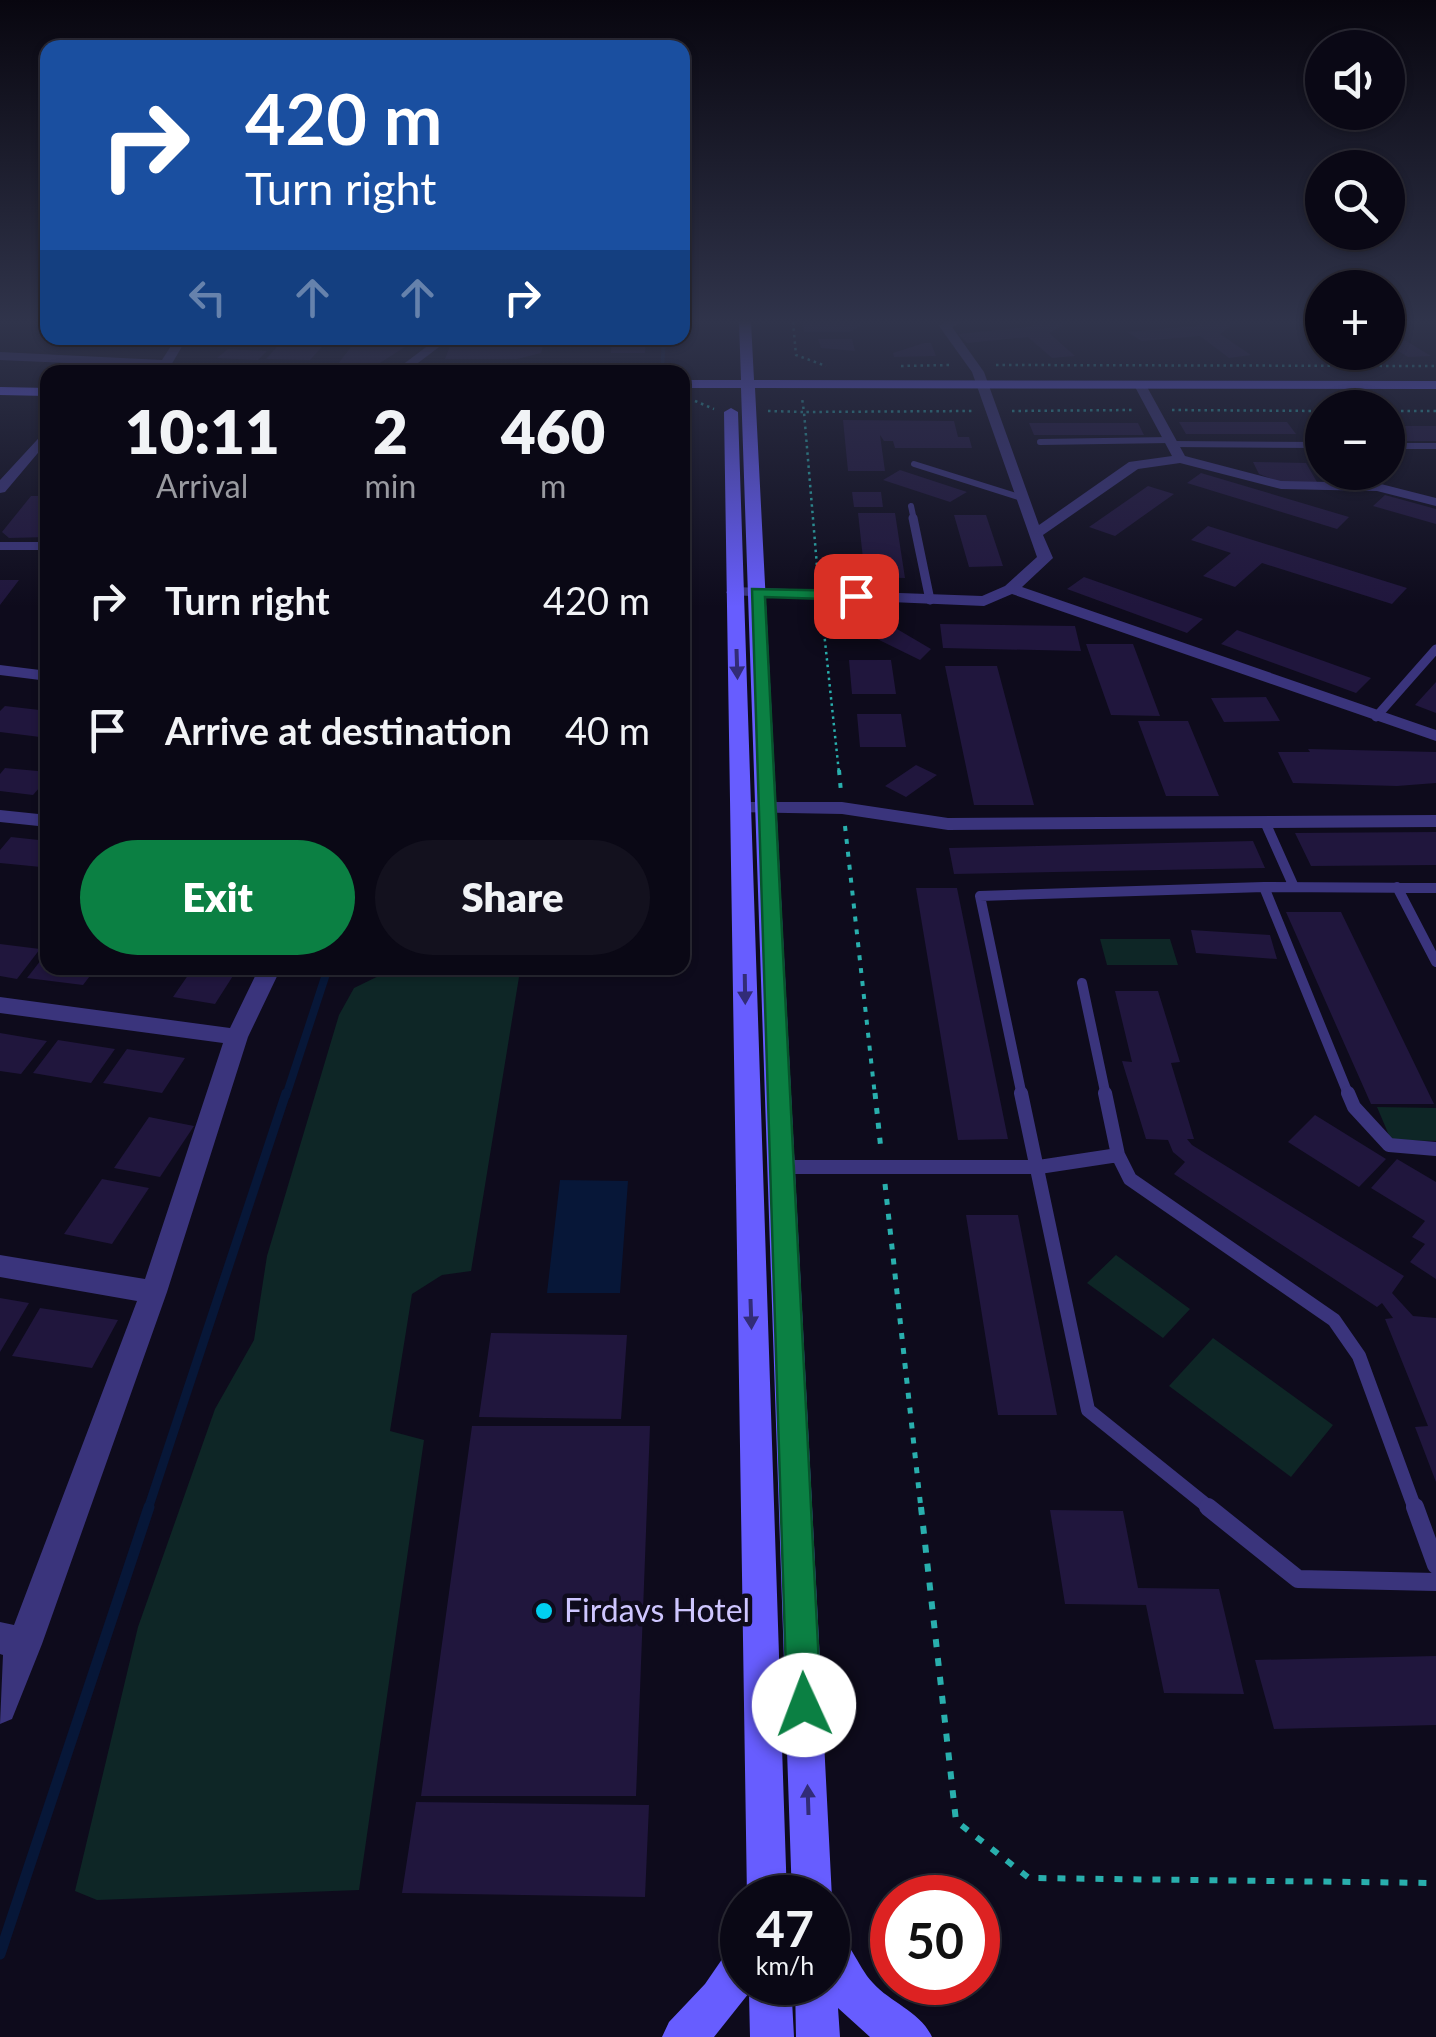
<!DOCTYPE html>
<meta charset="utf-8">
<style>
:root{--surface:#0a0815;--page:#13111e;--text:#f1f3f6;--muted:#999aa0;--line:#2a2934;--accent:#0b8043}
body{margin:0;font-family:Lato,sans-serif;background:var(--page);color:var(--text);height:100vh;display:flex;flex-direction:column;font-size:38px;white-space:nowrap}
*{box-sizing:border-box;margin:0}
p{font-size:32px;color:var(--muted)}
.icon{flex:none;width:55px;height:55px;fill:none;stroke:currentColor;stroke-width:2;stroke-linecap:round;stroke-linejoin:round}
.map{position:relative;flex:1;overflow:hidden}
.side{position:absolute;left:40px;top:365px;width:650px;height:610px;display:flex;flex-direction:column;background:var(--surface);border-radius:20px;box-shadow:0 2px 8px #0004,0 0 0 2px var(--line)}
.side>*{flex:none}
.top-card{position:absolute;left:40px;top:40px;width:650px;height:305px;border-radius:20px;box-shadow:0 2px 8px #0004,0 0 0 2px var(--line);background:#1a4fa0;color:#fff;overflow:hidden}
.buttons{position:absolute;left:1305px;top:30px;display:grid;gap:20px}
.buttons a{display:grid;place-items:center;width:100px;height:100px;border-radius:50%;background:var(--surface);box-shadow:0 2px 8px #0004,0 0 0 2px var(--line);font-size:50px}
.speed{position:absolute;left:720px;top:1875px;display:flex;gap:20px;font-size:50px;font-weight:700;text-align:center}
.speed>*{display:grid;place-content:center;width:130px;height:130px;border-radius:50%;background:var(--surface);box-shadow:0 2px 8px #0004,0 0 0 2px var(--line);line-height:1}
.speed small{font-size:25px;font-weight:400}
.speed .limit{border:15px solid #d22;background:#fff;color:#111}
.pin{position:absolute;display:grid;place-items:center;width:85px;height:85px;color:#fff;margin:-42px;border-radius:20px;box-shadow:0 5px 15px #0006}
.me{position:absolute;width:110px;margin:-55px;rotate:358deg;stroke-linejoin:round;filter:drop-shadow(0 0 8px #0008)}
.turn{display:flex;align-items:center;gap:35px;height:210px;padding:0 40px;font-size:45px}
.turn .icon{width:130px;height:130px;stroke-width:2.5}
.turn b{display:block;font-size:70px;line-height:85px}
.lanes{display:flex;align-items:center;height:95px;padding:0 40px;background:#0003;justify-content:center;gap:50px;direction:ltr}
.lanes .off{opacity:.35}
.eta{display:flex;justify-content:space-evenly;align-items:center;height:170px;text-align:center}
.eta b{font-size:60px;font-weight:800;line-height:70px}
.cta{display:flex;gap:20px;margin-top:auto;padding:20px 40px}
.cta a{flex:1;height:115px;border-radius:60px;background:var(--accent);color:#fff;font-size:40px;font-weight:800;line-height:115px;text-align:center}
.cta a+a{background:var(--page);color:var(--text)}
ul{padding:0;list-style:none}
li{display:flex;align-items:center;gap:30px;height:130px;padding:0 40px}
li div{flex:1}
li b{display:block;font-size:38px}
li em{font-style:normal}
.map>svg:first-child{display:block}
.green{fill:#0e2626}
.water{fill:#071738}
.lines{fill:none;stroke-linecap:round;stroke-linejoin:round}
.stream-far3{stroke:#071738;stroke-width:4}
.stream-far2{stroke:#071738;stroke-width:8}
.stream-far1{stroke:#071738;stroke-width:9}
.stream{stroke:#071738;stroke-width:11}
.building{fill:#20163d}
.path-far3{stroke:#29afad;stroke-width:2.5;stroke-dasharray:2.5 4;stroke-linecap:butt}
.path-far2{stroke:#29afad;stroke-width:4;stroke-dasharray:5 8;stroke-linecap:butt}
.path-far1{stroke:#29afad;stroke-width:5;stroke-dasharray:6 9;stroke-linecap:butt}
.path{stroke:#29afad;stroke-width:6;stroke-dasharray:8 11;stroke-linecap:butt}
.lane-far4{stroke:#3a347c;stroke-width:6}
.lane-far3{stroke:#3a347c;stroke-width:9}
.lane-far2{stroke:#3a347c;stroke-width:10}
.lane-far1{stroke:#3a347c;stroke-width:14}
.lane{stroke:#3a347c;stroke-width:18}
.street{fill:#3a347c;fill-rule:evenodd}
.secondary{fill:#675dff;fill-rule:evenodd}
.oneway{fill:#322c77}
.route{fill:#0b8043;stroke:#07532c;stroke-width:2.5}
.poi-dot{fill:#00cff1;stroke:#0e0b1c;stroke-width:4}
.labels{text-anchor:middle;stroke-width:9;stroke-linejoin:round;paint-order:stroke}
.near-poi-label{font-size:32px;fill:#cec6ff;stroke:#0e0b1c;text-anchor:start}
</style>
<div class="map">
<svg width="1436" height="2037" viewBox="0 0 1436 2037">
<rect width="100%" height="100%" fill="#0e0b1c"/>
<path class="green" d="M1100,939H1170L1178,965H1107Z
M393,969L519,977L471,1271L442,1275L412,1294L390,1431L424,1440L359,1890L97,1900L75,1891L138,1627L215,1409L254,1340L267,1256L339,1015L354,988Z
M1377,1107L1436,1108V1141L1391,1140Z
M1116,1255L1190,1309L1163,1338L1087,1283Z
M1213,1338L1333,1425L1291,1477L1169,1386Z"/>
<path class="water" d="M560,1180L628,1181L620,1293H547Z"/>
<g class="lines">
<path class="stream-far3" d="M662,372L664,338"/>
<path class="stream-far2" d="M286,1096L328,968"/>
<path class="stream-far1" d="M148,1509L286,1093"/>
<path class="stream" d="M0,1954L149,1507"/>
</g>
<path class="building" d="M803,322H855L863,324L850,332H804Z
M1037,322H1069L1049,333L1075,356L1052,358L1028,337L967,343L958,334L1029,327Z
M1203,322H1236L1220,334L1251,355L1229,358L1200,336L1142,341L1127,332L1196,326Z
M1388,322H1403L1393,333L1431,356L1408,357L1388,345Z
M285,338H330L310,360L266,359Z
M453,338H545L541,353L517,359H445Z
M612,338H646L645,353H611Z
M818,339H852L855,351L821,348Z
M354,343L408,345L375,366L338,364Z
M924,343H931L936,356L894,357L893,353Z
M228,349L267,351L258,360L217,358Z
M843,420L954,421L958,437H969L972,448H895L893,441H884L880,435L885,471H848Z
M1179,422H1287L1296,434H1186Z
M1029,423H1138L1144,435H1034Z
M1388,426H1436V441H1388Z
M1253,462L1306,463L1317,482H1280L1259,474Z
M900,470L967,492L950,502L883,480Z
M1201,473L1349,517L1337,529L1187,483Z
M1148,486L1174,494L1115,536L1089,527Z
M852,492H881L883,507H854Z
M1385,495L1436,509V524L1373,506Z
M31,496H48V537L9,538L2,532Z
M858,513H895L905,578L865,577Z
M954,515H986L1003,566L969,567Z
M1208,526L1407,588L1392,604L1262,563L1235,587L1203,576L1231,553L1191,540Z
M1084,577L1203,619L1187,633L1067,589Z
M0,580H19L0,605Z
M866,608H893L897,629L931,649L920,660L871,636Z
M940,624L1075,626L1081,651L943,648Z
M1237,630L1371,678L1356,693L1221,644Z
M1086,644H1133L1160,716L1111,715Z
M849,660H891L896,694H852Z
M945,666H997L1034,805H974Z
M1436,682V713L1415,705Z
M1266,697L1280,721L1224,722L1211,698Z
M5,706L48,711V738L0,732V711Z
M857,714H901L906,747H860Z
M1138,721H1188L1219,796H1166Z
M1308,749L1436,752V783L1397,786L1293,783L1278,752H1310Z
M916,765L937,775L906,797L885,786Z
M5,768L48,772V778L33,795L0,791V774Z
M1436,832V865L1311,866L1295,833Z
M11,837L48,841V859L41,867L0,863V850Z
M1253,841L1265,868L954,874L949,848Z
M916,888H957L1008,1139L958,1140Z
M1286,912H1341L1434,1104H1371Z
M1191,930L1270,935L1277,959L1196,953Z
M0,944L40,949L17,979L0,976Z
M48,951V968H96L83,985L27,978Z
M193,968H238L215,1004L173,997Z
M1115,991H1158L1180,1062L1171,1063L1194,1139H1187L1192,1145L1404,1276L1392,1293L1413,1316L1436,1318V1482L1415,1427L1428,1426L1385,1319L1393,1318L1382,1303L1377,1307L1174,1174L1185,1162L1173,1152L1168,1140L1146,1139L1122,1061L1132,1062Z
M0,1033L47,1041L21,1074L0,1071Z
M58,1040L115,1049L91,1083L33,1073Z
M127,1049L185,1058L162,1093L103,1083Z
M1315,1115L1386,1159L1359,1187L1288,1142Z
M149,1117L194,1126L160,1177L114,1168Z
M1397,1159L1436,1182V1279L1410,1262L1425,1244L1412,1237L1425,1221L1371,1188Z
M102,1179L149,1188L112,1244L64,1234Z
M966,1215H1018L1057,1415H998Z
M0,1298L29,1303L0,1352Z
M40,1308L118,1320L92,1368L12,1356Z
M491,1333L627,1335L621,1419L479,1417Z
M472,1426H650L636,1796H421Z
M1050,1510L1123,1511L1138,1588L1219,1589L1244,1694L1164,1693L1146,1605L1065,1604Z
M1436,1656V1725L1274,1729L1255,1660Z
M416,1802L649,1805L645,1897L402,1893Z"/>
<g class="lines">
<path class="path-far3" d="M793,322L796,355L826,366
M996,365L1436,366
M901,366L951,365
M695,401L714,409
M1172,410L1322,411
M768,411L804,412L802,398
M1012,411L1132,410
M1388,411H1436
M818,578L804,412L972,411
M822,613L839,773"/>
<path class="path-far2" d="M839,770L841,792
M845,826L875,1096"/>
<path class="path-far1" d="M875,1093L881,1150
M885,1184L921,1509"/>
<path class="path" d="M921,1507L956,1821L1029,1878L1436,1883"/>
<path class="lane-far4" d="M1040,442L1169,440
M1172,444L1322,445
M1388,446H1436
M914,464L1022,498
M911,506L914,520"/>
<path class="lane-far3" d="M913,518L930,600
M1376,717L1436,649"/>
<path class="lane-far2" d="M1265,822L1294,887
M1264,887L1349,1096
M1397,887L1436,962
M1082,983L1106,1096
M1022,1096L980,896L1264,887L1436,888"/>
<path class="lane-far1" d="M1021,1093L1088,1410L1211,1509
M1105,1093L1118,1155L1130,1179L1334,1320L1359,1356L1415,1509
M1348,1093L1354,1107L1389,1145L1436,1149
M782,1167H1039L1118,1155"/>
<path class="lane" d="M1208,1507L1298,1579L1436,1582
M1415,1507L1436,1565"/>
<path class="street" d="M946,322H962L952,327L984,372L1039,525L1129,462L1172,456L1134,385L1140,381L1146,385L1185,456L1281,481L1377,483L1436,498V506L1377,491L1281,489L1180,463L1138,469L1043,535L1053,558L1022,587L1436,730V741L1012,594L984,606L728,595L726,592L734,587L982,596L1005,586L1037,557L972,372L939,326Z
M176,338H187L167,372H155L158,367L0,360V352L162,360Z
M438,338H451L406,372H393Z
M48,428V441L5,492L0,493V480Z
M0,542H48V550H0Z
M0,665L48,671V681L0,675Z
M742,802H842L948,818L1436,815V827L948,830L842,814L735,812V804Z
M0,810L48,815V827L0,822Z
M259,968H281L248,1037L167,1292L42,1644L12,1719L0,1724L3,1655L0,1654V1622L14,1625L137,1301L0,1277V1255L145,1279L223,1043L0,1013V997L230,1028Z"/>
<path class="secondary" d="M739,322H751L754,380L1436,381V389L755,388L832,1898L828,1910V1898H792L741,388H682V380H741Z
M0,387L48,388V396L0,395Z
M731,408L738,412L787,1898H747L724,412Z
M828,1928C851,1938 856,1965 873,1983C891,2003 921,2012 932,2037H870L838,2008L840,2037H796L795,1982H828Z
M742,1946V1982H791L794,2037H750L749,1993L714,2037H662L669,2022L705,1984L727,1952Z"/>
</g>
<defs><path id="oneway-solid" d="M-6-.8H1V-3.2L6.5 0L1 3.2V.8H-6Z" transform="scale(2.5)"/></defs>
<g class="oneway">
<use href="#oneway-solid" transform="translate(737 664) rotate(88)"/>
<use href="#oneway-solid" transform="translate(745 989) rotate(89)"/>
<use href="#oneway-solid" transform="translate(751 1314) rotate(88)"/>
<use href="#oneway-solid" transform="translate(808 1800) rotate(-92)"/>
</g>
<linearGradient id="sky" x2="0" y2="1"><stop stop-color="#08060f"/><stop offset="0.53" stop-color="#30344b"/><stop offset="1" stop-color="#30344b" stop-opacity="0"/></linearGradient>
<rect width="1436" height="607" fill="url(#sky)"/>
<path class="route" d="M752,589L856,591L864,596L856,600L765,597L821,1705L816,1717L804,1722L792,1717L787,1705Z"/>
<circle class="poi-dot" cx="544" cy="1611" r="10"/>
<g class="labels">
<g class="near-poi-label">
<text x="564" y="1622">Firdavs Hotel</text>
</g>
</g>
</svg>
<div class="buttons">
<a><svg class="icon" aria-label="sound" viewBox="0 0 24 24"><path d="M4 9h4l5-4v14l-5-4H4zM17 9q2 3 0 6"/></svg></a>
<a><svg class="icon" aria-label="search" viewBox="0 0 24 24"><circle cx="10" cy="10" r="6"/><path d="M15 15l6 6"/></svg></a>
<a>+</a>
<a>−</a>
</div>
<div class="speed"><div>47<small>km/h</small></div><div class="limit">50</div></div>
<div class="pin" style="left:856px;top:596px;background:#d93025"><svg class="icon" aria-label="arrive" viewBox="0 0 24 24"><path d="M6 21V4h12l-3 4 3 4H6"/></svg></div>
<svg class="me" style="left:804px;top:1705px" viewBox="-20 -20 40 40"><circle r="19" fill="#fff"/><path d="M0-13L10 11 0 6-10 11z" fill="#0b8043"/></svg>
<div class="top-card">
<div class="turn"><svg class="icon" aria-label="right" viewBox="0 0 24 24"><path d="M7 20v-9h11M14 6l5 5-5 5"/></svg><div><b>420 m</b>Turn right</div></div>
<div class="lanes"><svg class="icon off" aria-label="left" viewBox="0 0 24 24"><path d="M17 20v-9H6M10 6l-5 5 5 5"/></svg><svg class="icon off" aria-label="ahead" viewBox="0 0 24 24"><path d="M12 20V5M6 11l6-6 6 6"/></svg><svg class="icon off" aria-label="ahead" viewBox="0 0 24 24"><path d="M12 20V5M6 11l6-6 6 6"/></svg><svg class="icon" aria-label="right" viewBox="0 0 24 24"><path d="M7 20v-9h11M14 6l5 5-5 5"/></svg></div>
</div>
<section class="side">
<div class="eta">
<div><b>10:11</b><p>Arrival</p></div>
<div><b>2</b><p>min</p></div>
<div><b>460</b><p>m</p></div>
</div>
<ul>
<li><svg class="icon" aria-label="right" viewBox="0 0 24 24"><path d="M7 20v-9h11M14 6l5 5-5 5"/></svg><div><b>Turn right</b></div><em>420 m</em></li>
<li><svg class="icon" aria-label="arrive" viewBox="0 0 24 24"><path d="M6 21V4h12l-3 4 3 4H6"/></svg><div><b>Arrive at destination</b></div><em>40 m</em></li>
</ul>
<div class="cta"><a>Exit</a><a>Share</a></div>
</section>
</div>
